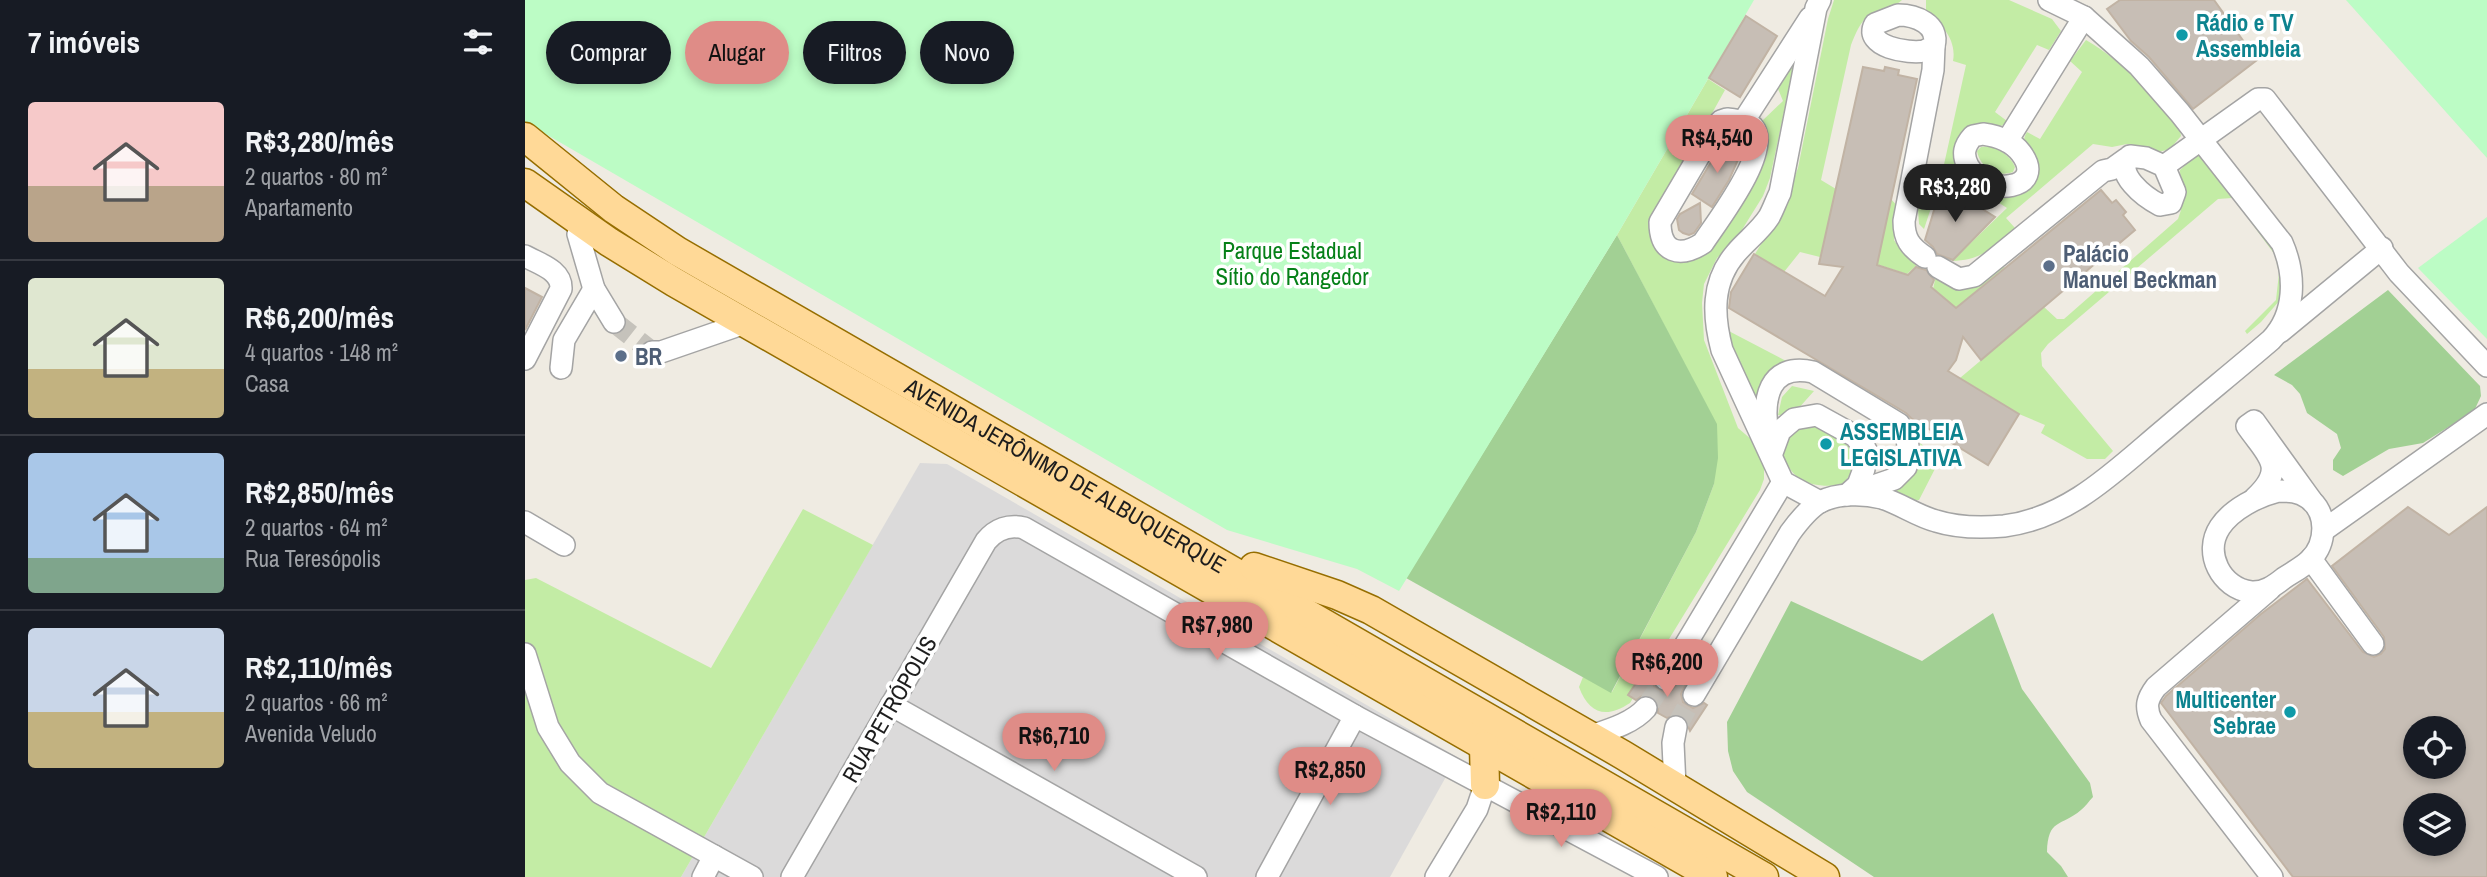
<!DOCTYPE html>
<html lang="pt">
<head>
<meta charset="utf-8">
<style>
	:root { --surface:#171b24; --page:#20242c; --text:#f1f3f6; --muted:#9ea1a6; --line:#363941; --accent:#df8c87 }
	body { margin:0; font-family:"Archivo Narrow",sans-serif; background:var(--page); color:var(--text); height:100vh; display:flex; flex-direction:column; font-size:26px; white-space:nowrap }
	* { box-sizing:border-box; margin:0 }
	p { font-size:23px; color:var(--muted) }
	.icon { flex:none; width:38px; height:38px; fill:none; stroke:currentColor; stroke-width:2; stroke-linecap:round; stroke-linejoin:round }
	.map { position:relative; flex:1; overflow:hidden }
	.drawer { display:flex; flex-direction:column; background:var(--surface); width:525px }
	.drawer>* { flex:none }
	.banner { position:absolute; left:21px; top:21px; width:665px; height:63px; display:flex; gap:14px }
	.buttons { position:absolute; left:1878px; top:716px; display:grid; gap:14px }
	.buttons a { display:grid; place-items:center; width:63px; height:63px; border-radius:50%; background:var(--surface); box-shadow:0 4px 10px #0003; font-size:35px }
	.price { position:absolute; translate:-50% -60px; padding:0 16px; border-radius:24px; background:var(--accent); color:#111; font-size:23px; line-height:46px; filter:drop-shadow(0 2px 4px #0008) }
	.price::after { content:''; position:absolute; left:50%; top:42px; width:21px; height:16px; margin-left:-10px; background:inherit; clip-path:polygon(0 0,100% 0,50% 100%) }
	.price.active { background:#222; color:#fff }
	ul { padding:0; list-style:none }
	li { display:flex; align-items:center; gap:21px; height:175px; padding:0 28px }
	li+li { border-top:2px solid var(--line) }
	li span { display:grid; place-items:center; flex:none; width:196px; height:140px; border-radius:7px; color:#555 }
	li>.icon { margin-inline-start:auto }
	span .icon { width:84px; height:84px; fill:#fffc; stroke-width:1 }
	li b { font-size:30px }
	h2 { display:flex; justify-content:space-between; align-items:center; height:84px; padding:0 28px; font-size:30px }
	.pill { padding:0 24px; border-radius:32px; background:var(--surface); box-shadow:0 4px 10px #0003; font-size:24px; line-height:63px }
	.pill.active { background:var(--accent); color:#111 }
	main { display:flex; flex:1; min-height:0 }
	.map>svg:first-child { display:block }
</style>
</head>
<body>
<main>
<section class="drawer">
<h2>7 imóveis<svg class="icon" aria-label="filters" viewBox="0 0 24 24"><path d="M4 7h16M4 17h16"/><circle cx="9" cy="7" r="2"/><circle cx="15" cy="17" r="2"/></svg></h2>
<ul>
<li><span style="background:linear-gradient(#f6c9c9 60%,#b9a48a 0)"><svg class="icon" aria-label="home" viewBox="0 0 24 24"><path d="M3 11l9-7 9 7M6 9v11h12V9"/></svg></span><div><b>R$3,280/mês</b><p>2 quartos · 80 m²</p><p>Apartamento</p></div></li>
<li><span style="background:linear-gradient(#dfe7d0 65%,#c2b280 0)"><svg class="icon" aria-label="home" viewBox="0 0 24 24"><path d="M3 11l9-7 9 7M6 9v11h12V9"/></svg></span><div><b>R$6,200/mês</b><p>4 quartos · 148 m²</p><p>Casa</p></div></li>
<li><span style="background:linear-gradient(#a9c7e8 75%,#7fa58c 0)"><svg class="icon" aria-label="home" viewBox="0 0 24 24"><path d="M3 11l9-7 9 7M6 9v11h12V9"/></svg></span><div><b>R$2,850/mês</b><p>2 quartos · 64 m²</p><p>Rua Teresópolis</p></div></li>
<li><span style="background:linear-gradient(#c9d6e8 60%,#c2b280 0)"><svg class="icon" aria-label="home" viewBox="0 0 24 24"><path d="M3 11l9-7 9 7M6 9v11h12V9"/></svg></span><div><b>R$2,110/mês</b><p>2 quartos · 66 m²</p><p>Avenida Veludo</p></div></li>
</ul>
</section>
<div class="map">
<svg width="1962" height="877" viewBox="0 0 1962 877">
	<rect width="100%" height="100%" fill="#efebe2"/>
	<!-- residential -->
	<polygon fill="#dbdada" points="395,463 422,464 932,757 865,877 156,877"/>
	<!-- grass -->
	<g fill="#c3eca5">
		<path d="M1309,0H1377C1364,11 1357,8 1345,15C1335,21 1330,35 1326,45L1296,180L1311,189L1295,257L1275,252L1259,272L1230,254L1257,210L1273,168L1303,19Z"/>
		<path d="M1401,0H1484L1527,19L1536,31L1524,50L1512,45L1470,112L1482,121L1481,123L1476,126H1458L1442,180L1425,173L1414,184L1399,229L1394,224L1393,209L1403,175L1416,178L1441,65L1428,61C1432,39 1416,24 1401,10Z"/>
		<path d="M1279,36L1262,98L1245,178L1238,196L1210,241L1192,258L1179,284L1177,303L1179,340L1213,428L1227,440L1239,466V479L1235,490L1105,703C1081,719 1064,714 1054,687L1058,677L1087,692L1171,532L1189,484L1191,424L1092,235L1183,79L1200,90L1132,212L1126,236L1184,247C1198,226 1243,170 1243,148C1242,139 1238,130 1237,121L1258,101L1251,84Z"/>
		<path d="M1561,40C1599,62 1628,96 1655,130L1656,136L1645,149L1634,152L1602,144L1587,147L1568,144L1481,218L1490,228C1468,247 1458,260 1427,261L1482,208L1468,199C1485,198 1496,194 1510,184C1510,180 1512,176 1511,171C1511,157 1492,147 1502,132L1515,139L1557,72L1545,61Z"/>
		<path d="M1464,146C1475,150 1485,155 1490,167L1488,172C1471,178 1455,167 1452,151L1456,147Z"/>
		<polygon points="1671,155 1676,155 1747,241 1757,273 1755,300 1736,322 1722,334 1720,331 1751,300 1754,273 1750,255 1711,202 1707,198 1693,199 1523,344 1516,353 1517,366 1588,451 1580,459 1562,459 1516,433 1520,425 1494,414 1435,378 1519,307 1532,319 1539,319 1653,219 1656,210 1655,170"/>
		<polygon points="1366,199 1373,207 1369,240 1374,248 1397,260 1382,274 1351,264"/>
		<polygon points="1470,266 1480,267 1431,308 1408,289 1412,271"/>
		<polygon points="1198,328 1263,362 1254,365 1231,408"/>
		<polygon points="1267,386 1289,391 1272,410 1272,415 1253,415 1257,397"/>
		<path d="M1276,426C1281,426 1289,425 1293,426C1298,427 1304,432 1308,435C1332,450 1338,462 1317,485C1287,488 1265,483 1257,450L1264,437Z"/>
		<path d="M1395,443L1415,459L1394,500L1387,501L1366,489C1377,477 1400,461 1395,443Z"/>
		<polygon points="278,509 348,545 156,877 0,877 0,580 11,578 186,668"/>
	</g>
	<!-- forest -->
	<g fill="#a2d094">
		<polygon points="1092,235 1192,424 1193,458 1189,484 1171,532 1086,693 881,578"/>
		<polygon points="1863,290 1955,386 1956,396 1949,411 1898,443 1864,449 1818,476 1808,470 1808,460 1816,448 1812,434 1782,413 1775,394 1767,385 1749,375"/>
		<path d="M1266,601L1397,661L1468,613L1497,689L1565,783L1568,797C1564,801 1560,807 1556,810C1536,827 1523,818 1522,852L1536,866L1543,877H1349L1222,792L1208,771L1203,751L1202,722Z"/>
	</g>
	<!-- park -->
	<g fill="#bcfcc5">
		<polygon points="0,0 1229,0 1092,235 874,591 832,569 702,530 0,122"/>
		<polygon points="1821,0 1962,0 1962,158"/>
		<polygon points="1962,217 1962,339 1893,268"/>
	</g>
	<!-- building -->
	<g fill="#c7beb5" stroke="#c1b3a4" stroke-width="2" fill-rule="evenodd">
		<polygon points="1595,0 1689,0 1732,60 1668,109 1624,57 1606,41 1582,9"/>
		<polygon points="1221,16 1252,36 1215,97 1184,78"/>
		<polygon points="1338,67 1359,71 1360,67 1374,70 1373,75 1392,79 1352,265 1383,275 1391,267 1401,270 1409,280 1406,287 1431,308 1576,190 1587,203 1591,200 1601,212 1598,215 1610,230 1456,360 1438,337 1431,360 1423,371 1494,414 1463,465 1386,418 1381,413 1204,308 1206,292 1229,254 1300,296 1318,267 1294,264"/>
		<polygon points="1198,142 1216,153 1204,180 1187,207 1167,194"/>
		<polygon points="1417,184 1470,217 1428,260 1412,254 1408,247 1400,240"/>
		<polygon points="1175,203 1176,223 1169,233 1164,235 1158,233 1154,230 1152,219 1155,214"/>
		<polygon points="0,288 17,297 0,330"/>
		<path d="M1883,507L1924,535L1962,507V877H1768L1636,703L1641,696L1736,614L1782,579L1838,652L1849,657L1856,654L1860,649L1859,637L1807,566ZM1890,728H1928V766H1890ZM1890,805H1928V844H1890Z"/>
		<polygon points="1120,670 1128,674 1129,686 1139,692 1147,690 1157,677 1163,680 1156,694 1158,702 1168,708 1179,703 1182,705 1165,731 1159,717 1153,714 1142,718 1133,713 1133,704 1125,696 1117,696 1111,700 1103,695"/>
	</g>
	<g fill="none" stroke-linecap="round" stroke-linejoin="round">
		<!-- minor-tunnel -->
		<g stroke="#c5c2bb" stroke-width="21" stroke-dasharray="21 10" stroke-linecap="butt">
			<polyline points="89,322 127,352"/>
			<polyline points="1121,708 1140,679"/>
			<polyline points="1151,727 1169,695"/>
		</g>
		<defs>
			<g id="minor">
				<path d="M1373,15C1390,15 1415,24 1409,46C1407,47 1402,50 1399,51C1384,54 1338,47 1350,24Z"/>
				<path d="M1202,119C1210,120 1222,121 1228,127C1248,150 1191,223 1178,243C1155,258 1135,253 1135,222L1191,127L1196,121Z"/>
				<polyline points="1218,122 1285,18"/>
				<path d="M1458,134C1473,136 1487,141 1496,153C1523,189 1462,199 1443,166C1437,154 1439,146 1448,136Z"/>
				<polyline points="1482,141 1559,17"/>
				<path d="M1605,156L1621,158L1639,166L1650,192L1646,203L1635,205C1621,198 1587,173 1605,156Z"/>
				<polyline points="1639,166 1733,99 1740,99 1874,273 1962,366"/>
				<polyline points="53,234 69,289 89,322"/>
				<path d="M0,256C14,264 37,270 36,289L0,359"/>
				<path d="M1400,257C1385,247 1379,239 1379,221L1408,70L1409,46"/>
				<polyline points="1413,267 1434,279 1449,276 1578,171 1587,169 1601,159"/>
				<polyline points="1755,332 1857,248"/>
				<polyline points="127,352 136,352 220,323"/>
				<polyline points="36,368 39,340 69,289"/>
				<path d="M1243,435C1237,400 1243,362 1288,372L1374,424L1382,439L1384,454L1381,467L1369,479L1331,492"/>
				<polyline points="1247,453 1255,431 1269,419 1292,415 1330,436 1341,450 1339,469 1333,485 1322,495"/>
				<path d="M1753,491C1764,491 1774,491 1783,498C1803,512 1802,543 1785,560C1778,567 1768,572 1759,578C1749,586 1739,593 1726,592C1696,588 1678,553 1695,527C1707,509 1733,496 1753,491Z"/>
				<path d="M1730,498C1763,467 1742,455 1722,426L1729,421L1786,500"/>
				<path d="M1295,502L1258,482L1197,350C1188,316 1186,282 1211,253C1221,241 1235,231 1244,217C1248,210 1251,201 1255,193L1291,8L1295,0"/>
				<polyline points="0,522 39,545"/>
				<polyline points="1799,530 1962,414"/>
				<polyline points="1786,559 1848,644"/>
				<path d="M1745,589L1631,687C1622,699 1620,706 1626,720L1747,877"/>
				<polyline points="0,654 23,727 45,763 75,793 227,877"/>
				<polyline points="1140,679 1258,482"/>
				<path d="M1169,695L1265,533C1273,522 1283,509 1295,502C1312,493 1338,493 1357,498C1376,504 1392,516 1411,521C1433,528 1456,528 1479,526C1545,518 1592,469 1640,429C1675,399 1711,370 1746,340C1771,314 1771,275 1757,243L1655,113L1614,66L1559,17L1524,0"/>
				<polyline points="366,705 671,877"/>
				<path d="M1066,736C1084,730 1108,723 1121,708"/>
				<polyline points="1150,786 1148,743 1151,727"/>
				<polyline points="178,877 189,856"/>
				<path d="M267,877L461,541C471,529 484,524 499,528L830,716L1132,877"/>
				<polyline points="742,877 830,716"/>
				<polyline points="911,877 952,809 960,785"/>
			</g>
			<g id="major">
				<path id="s1" d="M0,137L89,209L152,251L1239,877"/>
				<polyline points="0,183 84,242 149,282 1188,877"/>
				<polyline points="729,567 812,595 846,610 1098,755 1300,877"/>
				<polyline points="959,746 960,785"/>
			</g>
		</defs>
		<!-- minor casing -->
		<use href="#minor" stroke="#a4a4a4" stroke-width="24"/>
		<!-- major casing -->
		<use href="#major" stroke="#966e00" stroke-width="31"/>
		<!-- minor -->
		<use href="#minor" stroke="#fff" stroke-width="21"/>
		<!-- major -->
		<use href="#major" stroke="#ffd997" stroke-width="28"/>
	</g>
	<!-- markers -->
	<g fill="#0f9aa8" stroke="#fff" stroke-width="2.5">
		<circle cx="1657" cy="35" r="7"/>
		<circle cx="1301" cy="444" r="7"/>
		<circle cx="1765" cy="712" r="7"/>
	</g>
	<g fill="#5c6f8a" stroke="#fff" stroke-width="2.5">
		<circle cx="1524" cy="266" r="7"/>
		<circle cx="96" cy="356" r="7"/>
	</g>
	<g text-anchor="middle" dominant-baseline="central" stroke-width="7" stroke-linejoin="round" paint-order="stroke">
		<!-- culture labels -->
		<g font-size="23" font-weight="bold" fill="#0d838f" stroke="#fff" text-anchor="start">
			<text x="1671" y="22">Rádio e TV<tspan x="1671" dy="26">Assembleia</tspan></text>
			<text x="1315" y="431">ASSEMBLEIA<tspan x="1315" dy="26">LEGISLATIVA</tspan></text>
			<text x="1751" y="699" text-anchor="end">Multicenter<tspan x="1751" dy="26">Sebrae</tspan></text>
		</g>
		<!-- park labels -->
		<g font-size="23" fill="#068018" stroke="#fff">
			<text x="767" y="250">Parque Estadual<tspan x="767" dy="26">Sítio do Rangedor</tspan></text>
		</g>
		<!-- service labels -->
		<g font-size="23" font-weight="bold" fill="#4e5e75" stroke="#fff" text-anchor="start">
			<text x="1538" y="253">Palácio<tspan x="1538" dy="26">Manuel Beckman</tspan></text>
			<text x="110" y="356">BR</text>
		</g>
		<!-- street labels -->
		<g font-size="23" fill="#1d1d1d" stroke="#fff">
			<text stroke="none"><textPath href="#s1" startOffset="639">AVENIDA JERÔNIMO DE ALBUQUERQUE</textPath></text>
			<text transform="translate(364 709) rotate(-60)">RUA PETRÓPOLIS</text>
		</g>
	</g>
</svg>
<div class="buttons">
<a><svg class="icon" aria-label="locate" viewBox="0 0 24 24"><circle cx="12" cy="12" r="6"/><path d="M12 2v4M12 18v4M2 12h4M18 12h4"/></svg></a>
<a><svg class="icon" aria-label="layers" viewBox="0 0 24 24"><path d="M12 4l9 5-9 5-9-5zM3 14l9 5 9-5"/></svg></a>
</div>
<b class="price" style="left:1192px;top:175px">R$4,540</b>
<b class="price active" style="left:1430px;top:224px">R$3,280</b>
<b class="price" style="left:692px;top:662px">R$7,980</b>
<b class="price" style="left:1142px;top:699px">R$6,200</b>
<b class="price" style="left:529px;top:773px">R$6,710</b>
<b class="price" style="left:805px;top:807px">R$2,850</b>
<b class="price" style="left:1036px;top:849px">R$2,110</b>
<div class="banner">
<a class="pill">Comprar</a>
<a class="pill active">Alugar</a>
<a class="pill">Filtros</a>
<a class="pill">Novo</a>
</div>
</div>
</main>
</body>
</html>
